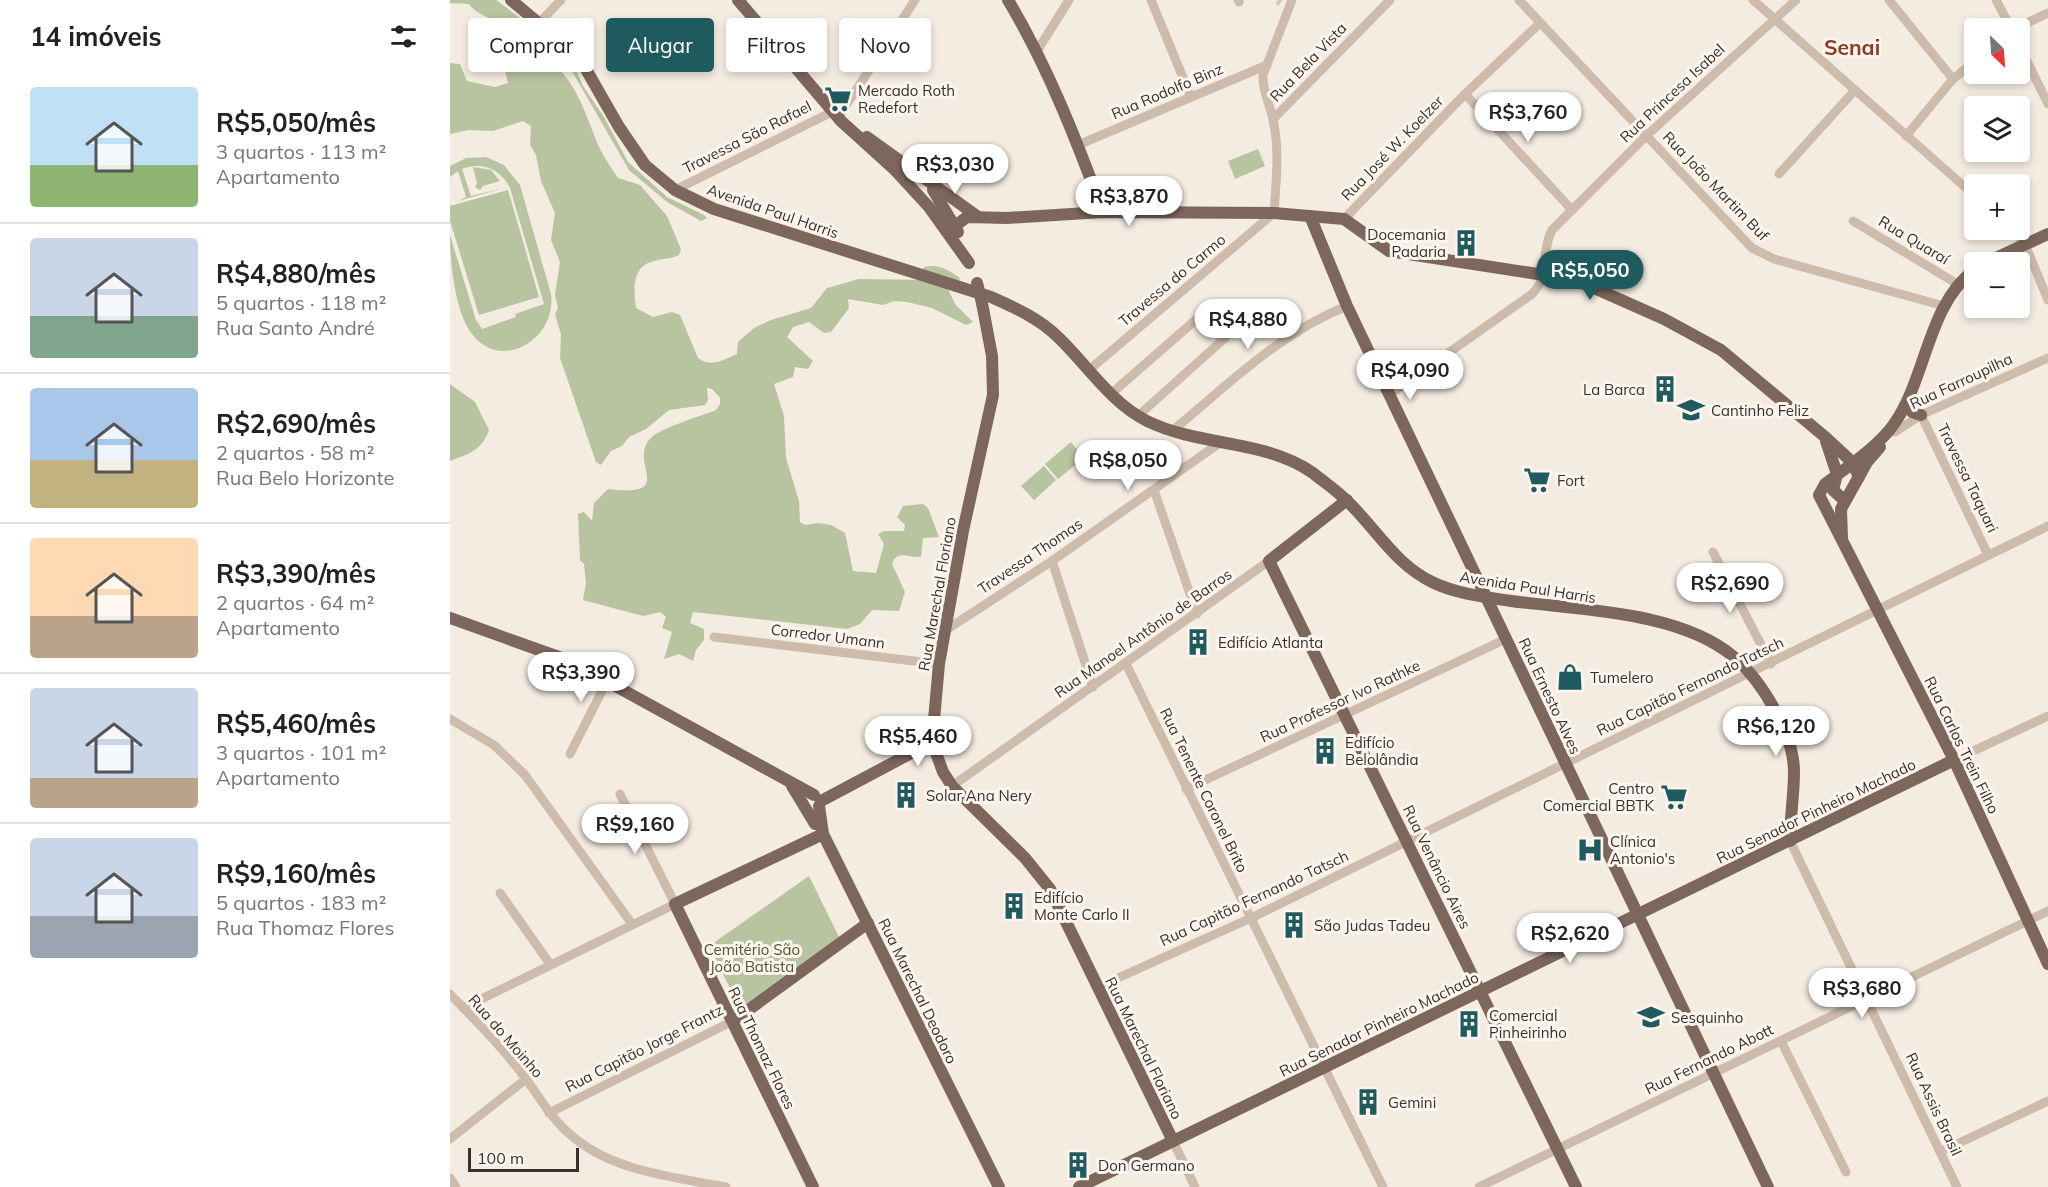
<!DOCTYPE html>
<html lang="pt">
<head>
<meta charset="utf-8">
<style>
	:root { --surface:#fff; --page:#f6f6f6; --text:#222; --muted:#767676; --line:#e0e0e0; --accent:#1f5a5e }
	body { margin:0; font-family:Mulish,sans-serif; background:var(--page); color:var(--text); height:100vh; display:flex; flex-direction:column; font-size:22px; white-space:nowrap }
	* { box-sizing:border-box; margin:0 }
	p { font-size:20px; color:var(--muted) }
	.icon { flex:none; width:33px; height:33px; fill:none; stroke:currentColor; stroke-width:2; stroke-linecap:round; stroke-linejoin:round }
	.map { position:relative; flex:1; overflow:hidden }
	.details { display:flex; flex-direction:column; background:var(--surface); width:450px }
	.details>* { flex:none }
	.top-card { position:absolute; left:18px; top:18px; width:570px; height:54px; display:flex; gap:12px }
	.needle { width:39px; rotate:155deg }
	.fabs { position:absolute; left:1514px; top:18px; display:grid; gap:12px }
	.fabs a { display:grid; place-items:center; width:66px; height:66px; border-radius:6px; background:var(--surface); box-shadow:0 3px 9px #0003; font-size:30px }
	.scale { position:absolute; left:18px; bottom:15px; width:111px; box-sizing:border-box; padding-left:6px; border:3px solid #3b302b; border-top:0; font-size:16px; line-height:21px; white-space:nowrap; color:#3b302b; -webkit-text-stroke:4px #fbf5ee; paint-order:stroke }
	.price { position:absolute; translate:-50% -51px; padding:0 14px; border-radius:21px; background:#fff; color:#222; font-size:20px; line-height:39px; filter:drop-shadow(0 2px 3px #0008) }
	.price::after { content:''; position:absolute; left:50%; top:36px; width:18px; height:14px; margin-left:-9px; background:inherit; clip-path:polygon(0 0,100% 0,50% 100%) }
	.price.on { background:var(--accent); color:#fff }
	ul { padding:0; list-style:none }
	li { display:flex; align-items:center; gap:18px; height:150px; padding:0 30px }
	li+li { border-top:2px solid var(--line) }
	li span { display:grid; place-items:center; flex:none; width:168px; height:120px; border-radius:6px; color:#555 }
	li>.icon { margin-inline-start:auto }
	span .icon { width:72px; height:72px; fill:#fffc; stroke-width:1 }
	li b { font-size:26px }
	h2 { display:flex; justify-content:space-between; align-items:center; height:72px; padding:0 30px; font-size:26px }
	.chip { padding:0 21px; border-radius:6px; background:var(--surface); box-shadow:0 3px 9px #0003; font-size:21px; line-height:54px }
	.chip.on { background:var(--accent); color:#fff }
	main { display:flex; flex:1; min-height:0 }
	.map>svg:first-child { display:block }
</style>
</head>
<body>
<main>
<section class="details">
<h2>14 imóveis<svg class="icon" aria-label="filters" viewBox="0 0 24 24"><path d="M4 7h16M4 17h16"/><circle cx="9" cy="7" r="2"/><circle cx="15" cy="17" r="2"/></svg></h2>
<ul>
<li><span style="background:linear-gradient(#bfe0f5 65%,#8fb573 0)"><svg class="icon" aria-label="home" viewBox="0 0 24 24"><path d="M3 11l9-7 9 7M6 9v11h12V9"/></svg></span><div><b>R$5,050/mês</b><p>3 quartos · 113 m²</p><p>Apartamento</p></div></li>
<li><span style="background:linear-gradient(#c9d6e8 65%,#7fa58c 0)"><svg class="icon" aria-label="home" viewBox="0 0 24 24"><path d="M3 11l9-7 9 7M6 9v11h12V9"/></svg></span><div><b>R$4,880/mês</b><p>5 quartos · 118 m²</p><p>Rua Santo André</p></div></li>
<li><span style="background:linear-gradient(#a9c7e8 60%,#c2b280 0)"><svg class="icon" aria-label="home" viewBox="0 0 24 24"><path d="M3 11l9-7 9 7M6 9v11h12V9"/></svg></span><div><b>R$2,690/mês</b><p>2 quartos · 58 m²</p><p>Rua Belo Horizonte</p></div></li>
<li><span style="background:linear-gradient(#ffd9b3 65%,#b9a48a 0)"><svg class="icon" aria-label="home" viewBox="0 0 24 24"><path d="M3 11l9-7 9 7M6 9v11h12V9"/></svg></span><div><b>R$3,390/mês</b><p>2 quartos · 64 m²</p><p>Apartamento</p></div></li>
<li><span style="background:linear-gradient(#c9d6e8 75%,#b9a48a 0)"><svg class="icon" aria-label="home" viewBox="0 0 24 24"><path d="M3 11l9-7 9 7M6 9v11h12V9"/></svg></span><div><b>R$5,460/mês</b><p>3 quartos · 101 m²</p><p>Apartamento</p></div></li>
<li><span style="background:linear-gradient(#c9d6e8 65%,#9aa5b1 0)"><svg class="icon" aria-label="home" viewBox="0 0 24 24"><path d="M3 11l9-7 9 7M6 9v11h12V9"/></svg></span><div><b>R$9,160/mês</b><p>5 quartos · 183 m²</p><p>Rua Thomaz Flores</p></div></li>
</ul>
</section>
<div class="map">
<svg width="1598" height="1187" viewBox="0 0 1598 1187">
	<rect width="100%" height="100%" fill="#f4ebe1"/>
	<!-- green -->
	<g fill="#b8c4a0">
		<path d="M0,0H46L119,54L133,86L154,117L178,162L217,197L254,215L257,218L251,221L217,202L179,170L119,66L70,36L52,32C43,14 29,18 19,4L0,3Z"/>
		<path d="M0,63L10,64L17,81L45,87L58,83L54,66L60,63L108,68C130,90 138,122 150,149C155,159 162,169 168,178L190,185L217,216L231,249L229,255C219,260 211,258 201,262C181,268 184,292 186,308L203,317L222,312L230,315L248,358C261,368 273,360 287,354L288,342L304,328L321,320L361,308L377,288L409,279L475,280L473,268C486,262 500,271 510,278L508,284L497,287L505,304L523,322L516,325L482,308L457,302L444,301L433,305L398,299L399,308L381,332L374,333L359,322L343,327L337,337L363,361L358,369L345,367L343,377L324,384L334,416L336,458L349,501L350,522L355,525L368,523L381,525L395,533L403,571L426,573L434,544L428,534L434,531H454L455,525L447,517L453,506L473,504L478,508L489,537L473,538L471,557C459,558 447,549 442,564L455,592L449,611L422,610L410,624L397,629L243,612L240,623L254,629V640L246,650L243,661L229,654L214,659L222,632L212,628L216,617L210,612L193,616L133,600L136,583L134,564L130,560L128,514L134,512L142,521L144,503L158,489C230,498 175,461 202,437C211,428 251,416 266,410L270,404V398L262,389L257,388L258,400L255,405L219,410L196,429L179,437L172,446L161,451L151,465L146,462L110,358L111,335L105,314L108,308L105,295L110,262L101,240L105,213L91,181L86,155L80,145L81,126L73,121L43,131L18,130L0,134Z"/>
		<polygon points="808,149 815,166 785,179 778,161"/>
		<path d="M36,157L54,165L70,185L101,294C107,338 52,373 22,334C5,312 0,262 0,235L26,320L32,329L66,317L65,314L94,304L60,188C51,169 31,161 12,169L21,196L54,188L8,201L16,197L8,171L0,177V166L16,158Z"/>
		<polygon points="23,167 41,170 50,181 33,186 30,190 25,187 27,183"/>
		<polygon points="58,190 89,297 29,315 0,221 0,206"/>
		<path d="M0,384L25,402L39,430C32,450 19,454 0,461Z"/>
		<polygon points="621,442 634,458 608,479 595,464"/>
		<polygon points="594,466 606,480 584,500 571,486"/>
		<polygon points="359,876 389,937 290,1008 259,946"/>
	</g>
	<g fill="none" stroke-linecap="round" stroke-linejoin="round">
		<!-- minor-tunnel -->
		<polyline stroke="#cfc6bd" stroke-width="9" stroke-dasharray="9 4.5" stroke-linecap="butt" points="828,0 831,2"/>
		<!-- minor -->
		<g stroke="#cdbbac" stroke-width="9">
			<polyline points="701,0 741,97"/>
			<polyline points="788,0 789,2"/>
			<polyline points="1069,0 1302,248 1324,259 1494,306"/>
			<polyline points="1303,0 1524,195"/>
			<polyline points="1439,0 1503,79"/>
			<polyline points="1546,0 1561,28"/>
			<polyline points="90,22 111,0"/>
			<polyline points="1566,28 1598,13"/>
			<polyline points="1569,45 1598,104"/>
			<polyline points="587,51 619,0"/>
			<polyline points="1015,94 1122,210"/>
			<polyline points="389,116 465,0"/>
			<polyline points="823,119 940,0"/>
			<polyline points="1456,136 1503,79 1524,62"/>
			<polyline points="628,145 817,65"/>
			<polyline points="1329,174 1405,90"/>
			<polyline points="225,190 384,111"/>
			<polyline points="894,219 1015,94 1090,23"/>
			<polyline points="1403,221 1509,285"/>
			<polyline points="1563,230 1575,244 1598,300"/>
			<path d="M639,370L824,213C826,182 830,150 823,120C820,104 812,91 813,75L842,0"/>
			<polyline points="662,393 757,310"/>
			<path d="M940,394L1082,294C1101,275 1090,252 1102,230L1196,136L1346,0"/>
			<polyline points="689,415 775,338"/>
			<polyline points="1471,415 1538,555"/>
			<path d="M722,431C778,385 829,333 897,306"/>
			<polyline points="1438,432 1445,432 1471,415 1598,358"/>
			<polyline points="704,490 747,614"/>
			<polyline points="1263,552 1321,664"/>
			<polyline points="602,561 643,687"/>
			<polyline points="493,632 602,561 771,442"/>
			<polyline points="264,637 489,664"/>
			<polyline points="676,664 933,1187"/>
			<polyline points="0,719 44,745 75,775 182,924"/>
			<polyline points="120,754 157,681"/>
			<polyline points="1504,760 1598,716"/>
			<polyline points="502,786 819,561"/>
			<polyline points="736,789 1056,639"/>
			<polyline points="1340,841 1507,1187"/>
			<polyline points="50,893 100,964"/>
			<path d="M0,994C26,1021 54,1049 76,1079C91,1099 102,1120 122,1136C164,1172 225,1177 276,1187"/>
			<polyline points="651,996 656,986 668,978 801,918 1598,526"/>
			<polyline points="13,1008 225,904 170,794"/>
			<polyline points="1331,1041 1396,1172"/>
			<polyline points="99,1113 283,1021"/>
			<polyline points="0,1139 76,1079"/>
			<polyline points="723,1141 745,1187"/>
			<polyline points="1490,1152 1598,1101"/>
			<polyline points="0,1178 6,1187"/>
			<polyline points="1029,1187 1598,911"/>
		</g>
		<!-- major -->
		<g stroke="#7d675c" stroke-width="12">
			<path d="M61,0L129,57L169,127L195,165L225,190L264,209L541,297C566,308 590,319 609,338C637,365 661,403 697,421C750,447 814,439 863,473C874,482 886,490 896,500C926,528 945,565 984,583C1008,594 1035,597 1061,601C1129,610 1230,611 1284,657C1312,681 1344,734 1344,772C1344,795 1340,818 1340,841"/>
			<polyline points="288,0 391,121 444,169 479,207 519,263"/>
			<path d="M558,0C598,67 626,139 653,212"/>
			<polyline points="417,137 527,216"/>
			<polyline points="483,190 508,232"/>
			<polyline points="860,216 897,306 1318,1187"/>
			<polyline points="505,226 517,217 557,218 653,212 824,213 894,219 939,251 1126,280 1214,319 1271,350 1374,436 1402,462 1409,477"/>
			<polyline points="1537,262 1598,234"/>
			<path d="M1524,270C1477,306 1477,377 1444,424C1430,445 1396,468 1375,484L1369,495L1504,760L1598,964"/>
			<polyline points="532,303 542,356 543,395 513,531 489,664 482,742 493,772 502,786 575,858 600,889 723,1141"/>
			<polyline points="1460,407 1462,412 1471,415"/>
			<polyline points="1376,441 1387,474 1383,490 1395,501"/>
			<polyline points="897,500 819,561 1126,1187"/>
			<polyline points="1392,538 1391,509 1417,462 1430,447"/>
			<polyline points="0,618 120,661 364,795"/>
			<polyline points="342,786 365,824"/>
			<polyline points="371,801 482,742"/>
			<polyline points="369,806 373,834 549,1187"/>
			<polyline points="283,1021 418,923"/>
			<polyline points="363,1187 225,904 373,834"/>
			<polyline points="629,1187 1504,760"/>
		</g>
		<!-- major-bridge -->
		<polyline stroke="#7d675c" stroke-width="12" points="527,283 532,303"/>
	</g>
	<!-- icons -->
	<defs>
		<symbol id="supermarket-bare" viewBox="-9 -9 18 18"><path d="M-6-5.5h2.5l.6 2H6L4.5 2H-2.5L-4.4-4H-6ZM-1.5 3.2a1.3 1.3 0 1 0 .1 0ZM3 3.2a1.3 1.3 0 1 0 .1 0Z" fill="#1f5a5e" stroke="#fbf5ee" stroke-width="2.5" paint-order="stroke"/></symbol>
		<symbol id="building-bare" viewBox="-9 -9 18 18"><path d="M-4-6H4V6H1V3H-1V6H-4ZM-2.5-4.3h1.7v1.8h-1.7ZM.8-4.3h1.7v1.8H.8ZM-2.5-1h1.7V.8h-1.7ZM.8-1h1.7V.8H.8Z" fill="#1f5a5e" stroke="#fbf5ee" stroke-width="2.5" paint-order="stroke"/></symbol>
		<symbol id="school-bare" viewBox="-9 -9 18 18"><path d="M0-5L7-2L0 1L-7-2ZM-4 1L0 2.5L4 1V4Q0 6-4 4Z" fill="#1f5a5e" stroke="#fbf5ee" stroke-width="2.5" paint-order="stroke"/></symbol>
		<symbol id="shop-bare" viewBox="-9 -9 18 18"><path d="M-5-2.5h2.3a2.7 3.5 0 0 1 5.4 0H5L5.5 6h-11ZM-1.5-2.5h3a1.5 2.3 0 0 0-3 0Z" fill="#1f5a5e" stroke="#fbf5ee" stroke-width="2.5" paint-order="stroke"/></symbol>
		<symbol id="hospital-bare" viewBox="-9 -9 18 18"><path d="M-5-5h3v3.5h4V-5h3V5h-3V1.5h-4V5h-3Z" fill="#1f5a5e" stroke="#fbf5ee" stroke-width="2.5" paint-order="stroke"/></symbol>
	</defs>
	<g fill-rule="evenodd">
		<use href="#supermarket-bare" x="369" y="80" width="38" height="38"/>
		<use href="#building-bare" x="997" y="224" width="38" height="38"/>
		<use href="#building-bare" x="1196" y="370" width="38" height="38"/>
		<use href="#school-bare" x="1222" y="391" width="38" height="38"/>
		<use href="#supermarket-bare" x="1068" y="461" width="38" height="38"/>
		<use href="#building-bare" x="729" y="623" width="38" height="38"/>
		<use href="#shop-bare" x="1101" y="658" width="38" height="38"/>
		<use href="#building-bare" x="856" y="732" width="38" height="38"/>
		<use href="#building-bare" x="437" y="776" width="38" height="38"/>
		<use href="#supermarket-bare" x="1205" y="778" width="38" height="38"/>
		<use href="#hospital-bare" x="1121" y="831" width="38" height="38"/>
		<use href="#building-bare" x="545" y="887" width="38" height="38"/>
		<use href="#building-bare" x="825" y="906" width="38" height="38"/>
		<use href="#school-bare" x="1182" y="998" width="38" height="38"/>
		<use href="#building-bare" x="1000" y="1005" width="38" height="38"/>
		<use href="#building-bare" x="899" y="1083" width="38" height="38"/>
		<use href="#building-bare" x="609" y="1146" width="38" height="38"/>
	</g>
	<g text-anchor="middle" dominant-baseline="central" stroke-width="6" stroke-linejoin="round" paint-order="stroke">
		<!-- street labels -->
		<g font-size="15" fill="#3b302b" stroke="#fbf5ee">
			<text transform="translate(858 62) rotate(-46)">Rua Bela Vista</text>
			<text transform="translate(717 91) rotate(-23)">Rua Rodolfo Binz</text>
			<text transform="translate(1222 93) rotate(-43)">Rua Princesa Isabel</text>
			<text transform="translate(297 137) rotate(-27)">Travessa São Rafael</text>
			<text transform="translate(942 148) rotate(-46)">Rua José W. Koelzer</text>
			<text transform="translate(1266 186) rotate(46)">Rua João Martim Buf</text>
			<text transform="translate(323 211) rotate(19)">Avenida Paul Harris</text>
			<text transform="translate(1464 240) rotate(31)">Rua Quaraí</text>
			<text transform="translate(722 280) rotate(-40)">Travessa do Carmo</text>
			<text transform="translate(1511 381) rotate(-25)">Rua Farroupilha</text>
			<text transform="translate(1518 478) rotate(64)">Travessa Taquari</text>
			<text transform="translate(580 556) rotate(-34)">Travessa Thomas</text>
			<text transform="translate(1078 587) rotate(9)">Avenida Paul Harris</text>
			<text transform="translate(487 594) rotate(-80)">Rua Marechal Floriano</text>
			<text transform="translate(693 633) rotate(-35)">Rua Manoel Antônio de Barros</text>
			<text transform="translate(378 636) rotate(7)">Corredor Umann</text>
			<text transform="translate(1240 686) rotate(-26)">Rua Capitão Fernando Tatsch</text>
			<text transform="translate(1100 696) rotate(65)">Rua Ernesto Alves</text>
			<text transform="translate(890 701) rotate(-25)">Rua Professor Ivo Rathke</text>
			<text transform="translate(1512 745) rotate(64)">Rua Carlos Trein Filho</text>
			<text transform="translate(754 790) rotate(64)">Rua Tenente Coronel Brito</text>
			<text transform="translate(1366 811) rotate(-26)">Rua Senador Pinheiro Machado</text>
			<text transform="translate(987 867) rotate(64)">Rua Venâncio Aires</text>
			<text transform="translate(804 898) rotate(-25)">Rua Capitão Fernando Tatsch</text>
			<text transform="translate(468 991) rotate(64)">Rua Marechal Deodoro</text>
			<text transform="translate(929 1024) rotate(-26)">Rua Senador Pinheiro Machado</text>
			<text transform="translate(56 1036) rotate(49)">Rua do Moinho</text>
			<text transform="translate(194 1048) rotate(-27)">Rua Capitão Jorge Frantz</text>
			<text transform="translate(312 1048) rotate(64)">Rua Thomaz Flores</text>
			<text transform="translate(694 1048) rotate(64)">Rua Marechal Floriano</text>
			<text transform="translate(1259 1059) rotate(-26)">Rua Fernando Abott</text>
			<text transform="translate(1484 1104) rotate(65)">Rua Assis Brasil</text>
		</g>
		<!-- poi labels -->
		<g font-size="15" fill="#3b302b" stroke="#fbf5ee" text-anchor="start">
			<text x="408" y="90">Mercado Roth<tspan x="408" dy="17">Redefort</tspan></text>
			<text x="996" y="234" text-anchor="end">Docemania<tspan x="996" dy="17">Padaria</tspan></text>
			<text x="1195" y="389" text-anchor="end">La Barca</text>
			<text x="1261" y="410">Cantinho Feliz</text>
			<text x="1107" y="480">Fort</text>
			<text x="768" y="642">Edifício Atlanta</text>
			<text x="1140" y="677">Tumelero</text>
			<text x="895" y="742">Edifício<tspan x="895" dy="17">Belolândia</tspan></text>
			<text x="1204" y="788" text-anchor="end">Centro<tspan x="1204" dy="17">Comercial BBTK</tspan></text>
			<text x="476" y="795">Solar Ana Nery</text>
			<text x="1160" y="841">Clínica<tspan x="1160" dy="17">Antonio's</tspan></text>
			<text x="584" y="897">Edifício<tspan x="584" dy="17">Monte Carlo II</tspan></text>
			<text x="864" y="925">São Judas Tadeu</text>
			<text x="1039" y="1015">Comercial<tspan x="1039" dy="17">Pinheirinho</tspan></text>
			<text x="1221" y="1017">Sesquinho</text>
			<text x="938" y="1102">Gemini</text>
			<text x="648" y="1165">Don Germano</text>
		</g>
		<!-- park labels -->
		<g font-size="15" fill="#4a5a2e" stroke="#fbf5ee">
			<text x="302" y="949">Cemitério São<tspan x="302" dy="17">João Batista</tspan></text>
		</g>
		<!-- district labels -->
		<g font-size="21" font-weight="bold" fill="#8c3b22" stroke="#fbf5ee">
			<text x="1402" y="47">Senai</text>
		</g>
	</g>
</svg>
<div class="fabs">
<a><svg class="needle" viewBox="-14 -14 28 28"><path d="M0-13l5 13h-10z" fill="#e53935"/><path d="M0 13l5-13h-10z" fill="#767676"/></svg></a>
<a><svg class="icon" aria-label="layers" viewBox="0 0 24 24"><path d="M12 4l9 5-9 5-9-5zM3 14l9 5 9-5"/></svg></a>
<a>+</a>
<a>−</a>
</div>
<div class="scale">100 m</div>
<b class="price" style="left:1078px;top:143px">R$3,760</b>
<b class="price" style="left:505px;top:195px">R$3,030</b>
<b class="price" style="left:679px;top:227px">R$3,870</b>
<b class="price on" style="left:1140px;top:301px">R$5,050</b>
<b class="price" style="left:798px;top:350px">R$4,880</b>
<b class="price" style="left:960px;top:401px">R$4,090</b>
<b class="price" style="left:678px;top:491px">R$8,050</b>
<b class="price" style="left:1280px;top:614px">R$2,690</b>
<b class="price" style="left:131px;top:703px">R$3,390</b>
<b class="price" style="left:1326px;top:757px">R$6,120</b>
<b class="price" style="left:468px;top:767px">R$5,460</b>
<b class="price" style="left:185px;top:855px">R$9,160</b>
<b class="price" style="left:1120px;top:964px">R$2,620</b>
<b class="price" style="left:1412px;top:1019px">R$3,680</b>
<div class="top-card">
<a class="chip">Comprar</a>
<a class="chip on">Alugar</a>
<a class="chip">Filtros</a>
<a class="chip">Novo</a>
</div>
</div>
</main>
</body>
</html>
